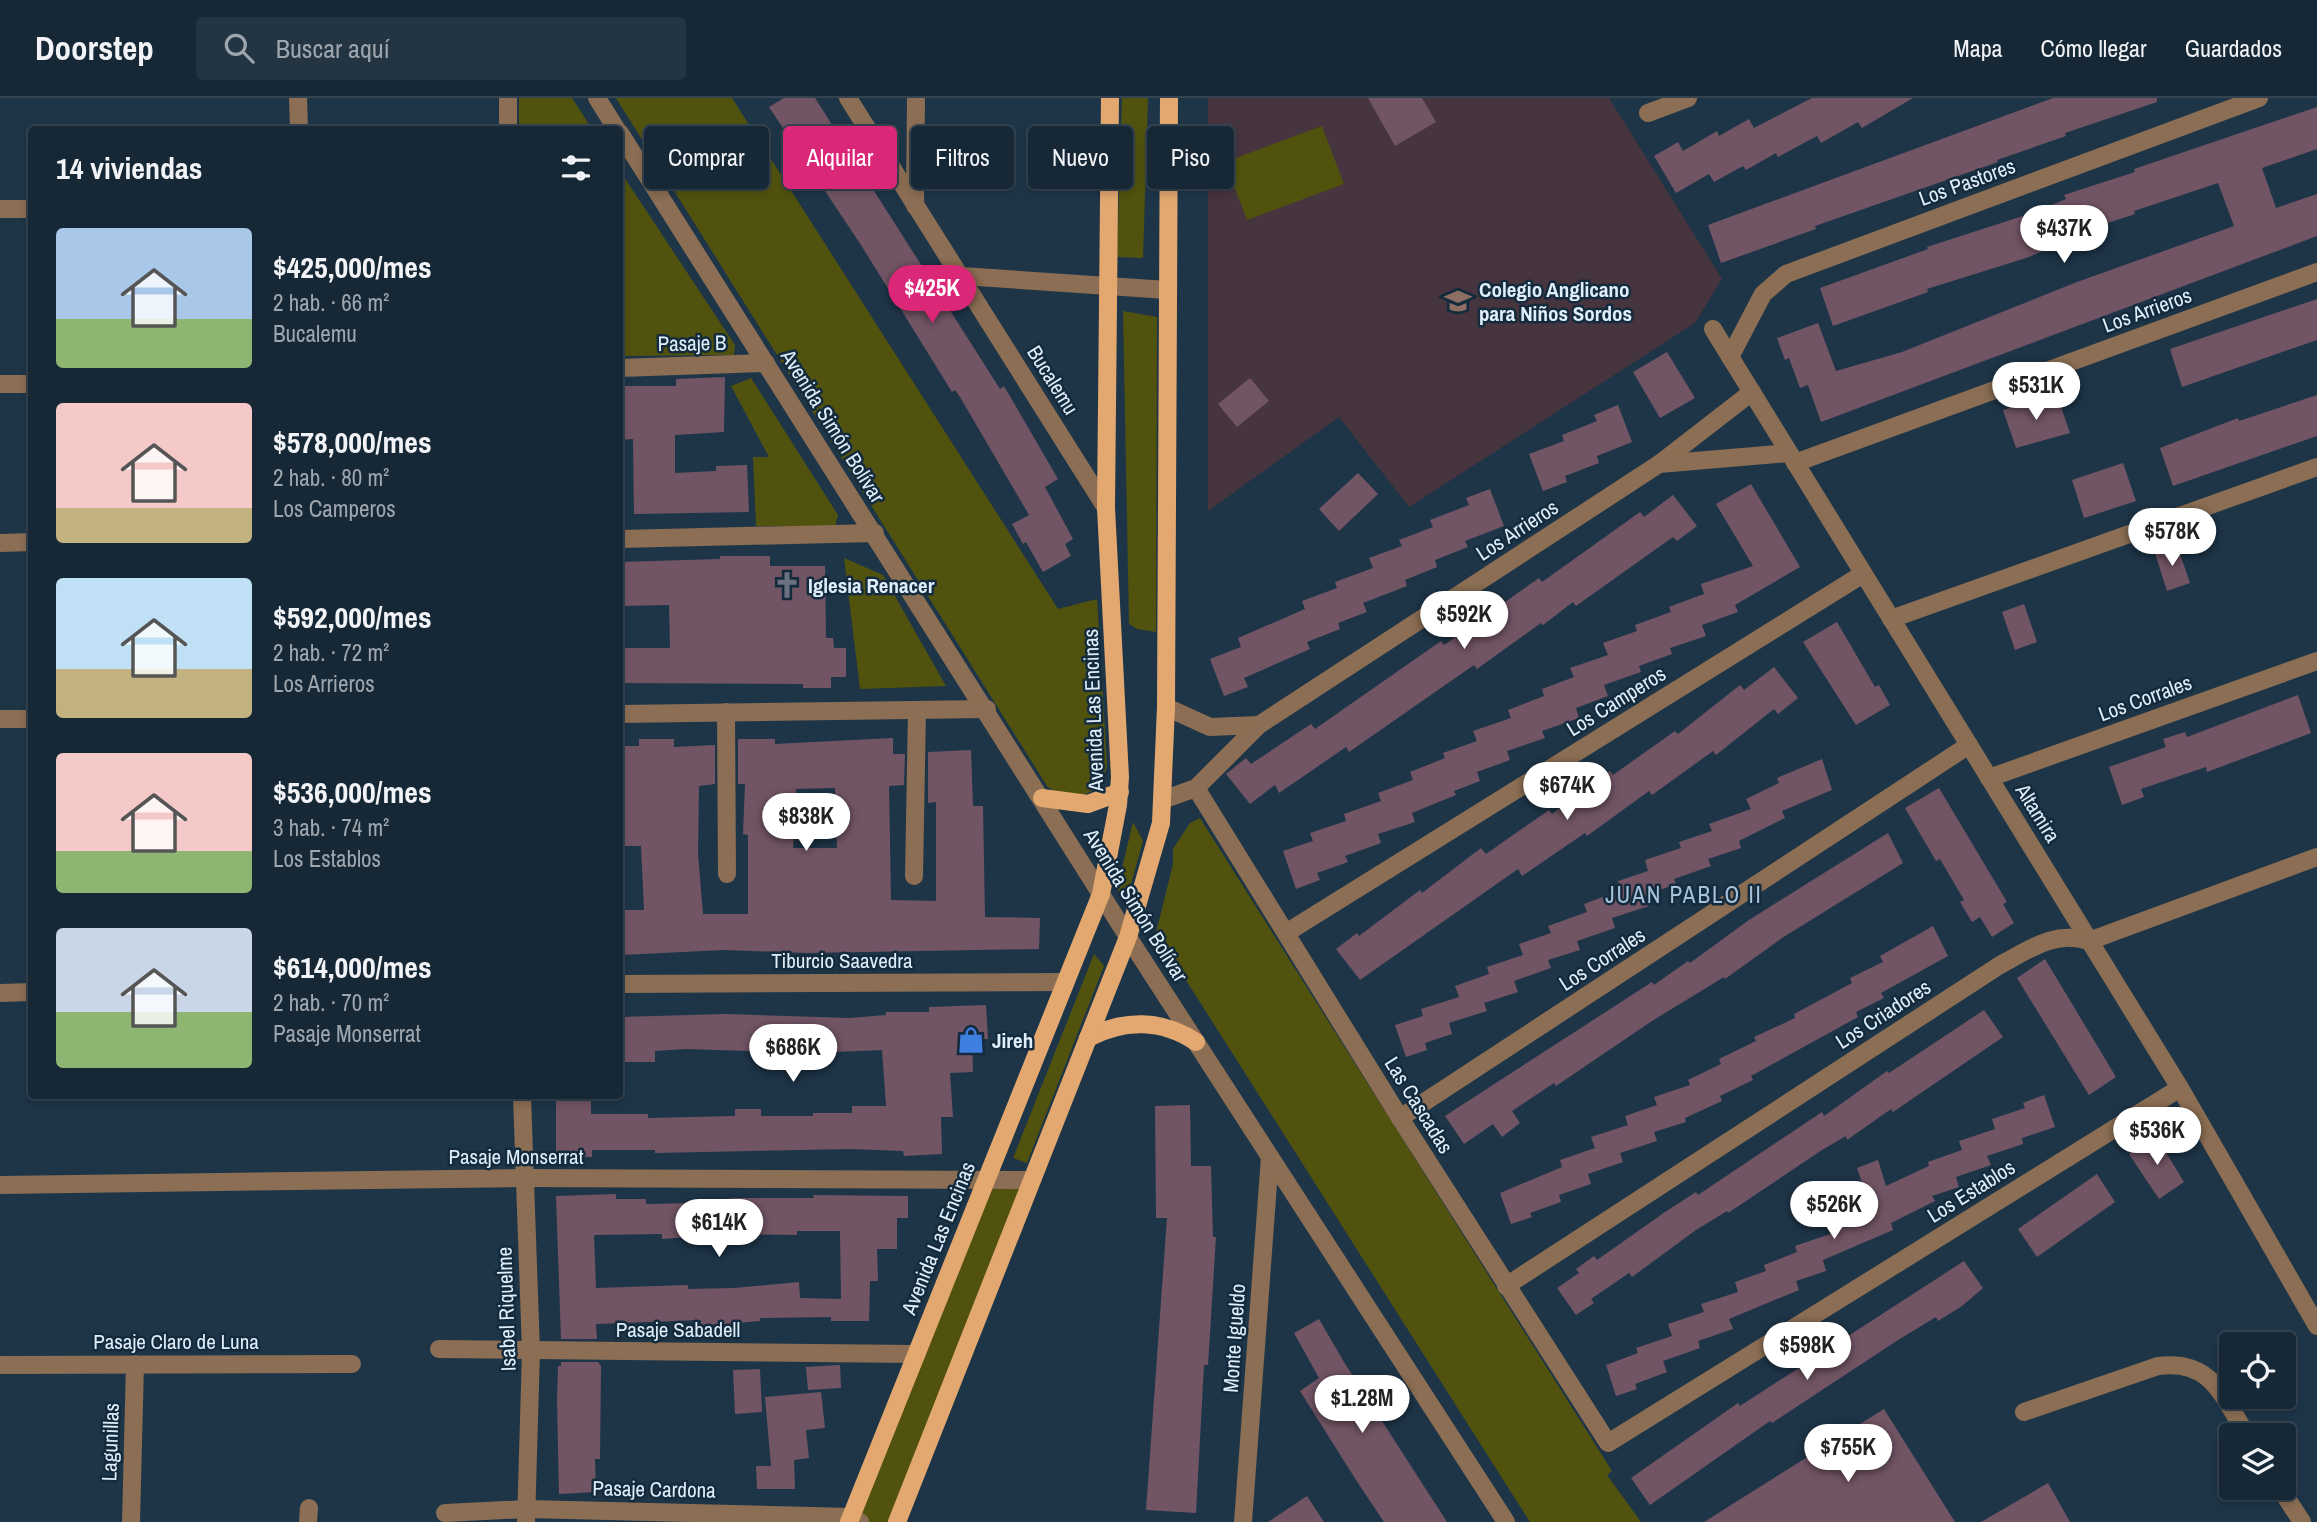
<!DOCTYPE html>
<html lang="es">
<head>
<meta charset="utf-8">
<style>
	:root { --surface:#162836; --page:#233442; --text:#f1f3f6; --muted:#9ea6ad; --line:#354451; --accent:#db2777 }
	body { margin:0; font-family:"Archivo Narrow",sans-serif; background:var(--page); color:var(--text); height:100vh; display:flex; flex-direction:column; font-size:26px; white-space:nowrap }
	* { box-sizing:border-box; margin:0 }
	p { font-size:23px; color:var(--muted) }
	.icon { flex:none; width:38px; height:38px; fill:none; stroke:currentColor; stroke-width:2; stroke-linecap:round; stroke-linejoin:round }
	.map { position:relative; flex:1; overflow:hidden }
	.side { position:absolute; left:28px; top:28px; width:595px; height:973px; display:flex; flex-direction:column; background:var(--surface); border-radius:7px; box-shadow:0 4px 10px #0003,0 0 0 2px var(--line) }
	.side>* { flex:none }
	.banner { position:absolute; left:644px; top:28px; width:665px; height:63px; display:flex; gap:14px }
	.buttons { position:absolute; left:2219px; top:1234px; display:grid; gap:14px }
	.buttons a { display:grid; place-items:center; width:77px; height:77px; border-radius:7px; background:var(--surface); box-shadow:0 4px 10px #0003,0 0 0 2px var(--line); font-size:35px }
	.price { position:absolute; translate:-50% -60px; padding:0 16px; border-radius:24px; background:#fff; color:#222; font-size:23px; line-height:46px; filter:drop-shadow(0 2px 4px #0008) }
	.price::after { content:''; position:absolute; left:50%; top:42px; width:21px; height:16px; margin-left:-10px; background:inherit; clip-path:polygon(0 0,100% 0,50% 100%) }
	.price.current { background:var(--accent); color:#fff }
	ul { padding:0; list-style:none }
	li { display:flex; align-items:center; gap:21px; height:175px; padding:0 28px }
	li span { display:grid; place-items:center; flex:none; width:196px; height:140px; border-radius:7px; color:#555 }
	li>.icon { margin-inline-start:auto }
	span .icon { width:84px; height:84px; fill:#fffc; stroke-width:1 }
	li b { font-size:30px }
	h2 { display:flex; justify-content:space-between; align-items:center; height:84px; padding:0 28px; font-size:30px }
	.pill { padding:0 24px; border-radius:7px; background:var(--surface); box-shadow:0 4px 10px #0003,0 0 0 2px var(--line); font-size:24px; line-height:63px }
	.pill.current { background:var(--accent); color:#fff }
	header { display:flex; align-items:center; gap:42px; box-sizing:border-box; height:98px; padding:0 35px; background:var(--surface); border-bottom:2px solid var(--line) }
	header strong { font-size:33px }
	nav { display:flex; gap:38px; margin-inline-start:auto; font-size:24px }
	.search { width:490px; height:63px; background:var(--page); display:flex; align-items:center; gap:18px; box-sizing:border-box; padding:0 24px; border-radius:7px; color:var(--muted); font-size:26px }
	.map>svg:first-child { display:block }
</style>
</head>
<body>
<header>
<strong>Doorstep</strong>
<div class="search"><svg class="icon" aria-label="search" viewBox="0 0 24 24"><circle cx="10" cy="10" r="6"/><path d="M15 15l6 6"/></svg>Buscar aquí</div>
<nav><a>Mapa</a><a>Cómo llegar</a><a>Guardados</a></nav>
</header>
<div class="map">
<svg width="2317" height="1424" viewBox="0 0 2317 1424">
	<rect width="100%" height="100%" fill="#1e3548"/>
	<!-- education -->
	<polygon fill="#46343e" points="1208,0 1609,0 1722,181 1695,225 1409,409 1339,319 1208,413"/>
	<!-- green -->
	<g fill="#51520e">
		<polygon points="519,0 572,0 592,31 519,31"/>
		<path d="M616,0H732L1058,511L1097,501L1107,667C1101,699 1072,707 1047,688Z"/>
		<polygon points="1122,0 1148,0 1143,160 1117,159"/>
		<polygon points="1322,28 1344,86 1247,122 1225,64"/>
		<polygon points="620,73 735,247 734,257 620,258"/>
		<polygon points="1123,213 1157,219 1156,534 1137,531 1129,526"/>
		<polygon points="751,280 838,417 835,429 756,428 753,359 769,359 731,288"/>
		<polygon points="844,460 883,477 946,588 860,591"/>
		<polygon points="1200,720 1612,1373 1607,1377 1641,1424 1530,1424 1156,835 1173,766 1173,751 1190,725"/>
		<polygon points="1133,724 1143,743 1126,804 1117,791"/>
		<polygon points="1094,856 1104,868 1027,1065 1013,1060"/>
		<polygon points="1032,1082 897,1424 860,1424 851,1419 986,1083"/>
	</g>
	<!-- building -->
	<g fill="#725565" fill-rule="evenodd">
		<polygon points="784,0 815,0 1000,291 1004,288 1058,381 1045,389 1073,441 1065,446 1071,458 1043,474 1026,444 1023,446 1012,426 1029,417 960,299 955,292 952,294 861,147 769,9"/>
		<polygon points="1368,0 1422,0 1436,24 1395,48"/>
		<polygon points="1812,0 1913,0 1862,30 1858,24 1821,45 1817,38 1778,59 1776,55 1746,72 1743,68 1714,84 1709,76 1676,95 1654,58 1678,44 1683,53 1717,33 1719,38 1749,21 1754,30"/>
		<polygon points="2053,0 2157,0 2157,4 2065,35 2066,38 1997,62 1998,64 1815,128 1816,131 1721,165 1708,127"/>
		<polygon points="2317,9 2317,51 2262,70 2276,110 2317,96 2317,138 1821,324 1808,287 1800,290 1789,260 1785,262 1777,240 1818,225 1836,273 1902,254 2077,184 2234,128 2218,85 2134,113 2135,116 2065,139 2066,143 2029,159 1927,191 1928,194 1833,228 1820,190 1928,151 1927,149 2032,115 2066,101 2064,97 2135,74 2134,71"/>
		<polygon points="2317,201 2317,242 2182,289 2170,251"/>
		<polygon points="1667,254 1695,300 1660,320 1633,274"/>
		<polygon points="725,279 724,334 675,337 675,375 716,373 716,368 747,367 749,414 634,416 633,341 620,342 620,288 676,288 676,281"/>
		<polygon points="1250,280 1269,303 1237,329 1218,306"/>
		<polygon points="2057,297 2070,335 2016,350 2003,312"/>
		<polygon points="2317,297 2317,338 2173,388 2160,350 2238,320 2239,323"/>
		<polygon points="1618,307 1632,344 1597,358 1599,365 1565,378 1567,384 1543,393 1529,356 1564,343 1562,337 1597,323 1594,317"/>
		<polygon points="2123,365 2136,403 2084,420 2072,382"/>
		<polygon points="1358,375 1378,396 1339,433 1319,411"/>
		<polygon points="1751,386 1800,469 1735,507 1738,514 1702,527 1706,538 1670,550 1672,556 1639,568 1641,574 1604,587 1608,598 1576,610 1579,620 1542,633 1545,640 1507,653 1510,662 1477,674 1480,683 1454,693 1456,697 1412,715 1415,724 1378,736 1381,745 1345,758 1348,764 1317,775 1320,782 1296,791 1283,753 1313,743 1310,735 1346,723 1344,716 1381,703 1378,695 1413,682 1410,674 1445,660 1443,655 1477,643 1473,633 1511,620 1508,612 1544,598 1542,591 1574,579 1570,570 1608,557 1603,545 1637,533 1635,527 1671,514 1669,509 1704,496 1701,486 1753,468 1716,406"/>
		<polygon points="1490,391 1504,428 1465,443 1468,449 1435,462 1437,469 1405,482 1407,488 1363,505 1367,514 1338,525 1340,531 1307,544 1310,551 1244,580 1248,589 1224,598 1210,561 1241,549 1238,540 1305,511 1302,503 1337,490 1335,484 1373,470 1369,460 1402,448 1399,442 1433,429 1430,422 1469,407 1466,400"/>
		<polygon points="1673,397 1697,428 1677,443 1673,439 1576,508 1573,504 1543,527 1541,525 1477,571 1474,567 1349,654 1346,649 1279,695 1275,687 1250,706 1226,676 1246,660 1251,666 1311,626 1315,631 1441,543 1444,547 1539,480 1542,484 1640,414 1644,419"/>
		<polygon points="2177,447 2190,485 2167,493 2155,455"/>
		<polygon points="720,458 770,458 770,468 825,468 826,540 833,540 834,550 846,550 846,579 831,579 831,590 803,590 803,586 620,585 620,550 670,550 669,507 620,508 620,464 720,461"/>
		<polygon points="2024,506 2037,544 2015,552 2002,514"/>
		<polygon points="1837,524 1875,589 1879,587 1890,607 1856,627 1803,544"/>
		<polygon points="1774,569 1798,600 1778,616 1774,611 1716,657 1713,653 1652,697 1649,693 1587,738 1585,735 1522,778 1518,771 1360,882 1336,851 1357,835 1359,838 1420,792 1422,795 1481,750 1486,756 1549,712 1552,716 1610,673 1613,677 1675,633 1678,636 1740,587 1744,592"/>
		<polygon points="2298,597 2311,635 2207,674 2206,669 2141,691 2144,699 2122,707 2109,669 2166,649 2163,641 2185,634 2187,639"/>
		<path d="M893,640V656H905L904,687L889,688L891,802L936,803V704L928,705V654L971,652L973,708H983L985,819L1040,820L1039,851L807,855L724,852L620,857L621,812H644L641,748H620V648H639V641H674V649L715,647V686L699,688L698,756L703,816H748V737L743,736L745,686H738V641H775V646ZM835,690L837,750H793L796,691Z"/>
		<polygon points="1822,661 1832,692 1782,713 1785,720 1739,743 1741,750 1708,761 1711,768 1674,781 1676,786 1646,797 1649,808 1612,820 1615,830 1577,843 1580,852 1548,862 1551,870 1514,883 1518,894 1484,905 1487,913 1449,925 1452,936 1425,945 1427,952 1406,959 1395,927 1423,918 1421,911 1459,899 1455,888 1489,876 1487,869 1523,857 1519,846 1551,835 1548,828 1587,814 1584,806 1621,792 1618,783 1648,773 1645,762 1681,750 1679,744 1712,733 1709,726 1751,711 1746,701 1779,685 1777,680"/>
		<polygon points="1939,690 2007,804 2003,806 2014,825 1992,839 1980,819 1972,824 1960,804 1964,802 1940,761 1936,763 1905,710"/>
		<polygon points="1888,735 1903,765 1782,840 1725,881 1724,879 1652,923 1556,988 1554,985 1512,1013 1520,1025 1502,1039 1493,1026 1464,1046 1445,1018 1652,884 1654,887 1688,863 1690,865 1749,822"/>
		<polygon points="1933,828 1948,858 1881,895 1884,900 1856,914 1858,919 1751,978 1753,982 1720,998 1722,1003 1685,1020 1686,1024 1654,1034 1657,1043 1620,1055 1623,1064 1588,1076 1591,1086 1559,1097 1561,1104 1530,1115 1532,1119 1511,1126 1500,1095 1562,1069 1560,1062 1595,1050 1591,1039 1628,1027 1625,1018 1657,1007 1654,999 1690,987 1688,982 1721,966 1719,961 1756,943 1754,939 1795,920 1794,916 1852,885 1850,880 1883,864 1880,858"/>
		<polygon points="2045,861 2116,979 2089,997 2017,880"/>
		<polygon points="986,907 988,941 972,942 973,974 950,975 953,1019 941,1019 942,1056 904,1058 903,1053 851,1051 655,1055 655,1052 592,1052 592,1059 556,1058 556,998 591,998 591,1016 648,1016 648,1020 735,1018 735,1011 761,1011 761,1018 813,1018 813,1015 852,1015 852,1008 886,1008 882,952 811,955 686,951 655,953 655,964 620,964 620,919 726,916 849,920 886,917 886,914 929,914 929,909"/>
		<polygon points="1984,912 2003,939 1893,1014 1891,1011 1847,1042 1846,1038 1822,1052 1728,1115 1727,1113 1696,1132 1632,1179 1629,1175 1591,1201 1594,1205 1576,1217 1557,1190 1579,1175 1576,1171 1594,1158 1597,1162 1665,1114 1696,1094 1698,1097 1822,1014 1824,1018 1887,973 1889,975"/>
		<polygon points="2044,997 2055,1029 2022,1040 2023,1046 1987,1058 1991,1067 1956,1079 1959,1089 1932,1098 1935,1103 1891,1125 1893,1132 1823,1162 1826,1173 1796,1183 1799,1192 1729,1221 1733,1231 1698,1243 1700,1250 1663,1263 1667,1274 1635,1286 1637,1291 1616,1298 1606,1267 1638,1255 1636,1250 1672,1238 1668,1226 1704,1214 1701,1206 1738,1194 1735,1184 1766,1173 1764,1167 1797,1154 1795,1148 1833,1135 1826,1121 1868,1102 1857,1070 1878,1062 1886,1088 1929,1068 1928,1064 1962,1052 1959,1043 1995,1031 1992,1021 2025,1010 2023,1005"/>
		<polygon points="1190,1007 1191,1068 1211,1068 1213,1139 1216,1139 1208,1267 1204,1267 1196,1415 1146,1412 1167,1120 1156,1120 1155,1008"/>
		<polygon points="2156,1038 2184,1084 2159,1101 2129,1056"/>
		<polygon points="2097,1076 2115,1104 2037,1159 2018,1131"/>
		<path d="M616,1096V1101H646V1106L699,1105L734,1100H814L813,1097L908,1098V1120H897V1151H877L878,1183H870L869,1223H831V1219L760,1220V1223L726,1226L701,1227V1222L596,1226L597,1241H561L556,1098ZM797,1133H840L841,1201L800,1200L799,1184L734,1190L688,1191V1187L596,1190L594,1137L662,1136V1141L725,1136L797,1137Z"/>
		<polygon points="1964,1163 1983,1190 1962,1208 1938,1223 1936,1219 1898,1242 1772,1325 1770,1323 1650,1407 1631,1380 1738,1305 1740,1308"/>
		<polygon points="1319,1221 1344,1264 1447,1424 1384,1424 1356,1382 1300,1293 1319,1280 1294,1235"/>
		<polygon points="561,1264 598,1264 601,1268 600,1361 595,1361 596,1394 559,1396 557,1302 558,1268 561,1268"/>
		<polygon points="840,1267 841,1290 808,1292 806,1269"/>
		<polygon points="760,1271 762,1314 735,1316 733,1272"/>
		<polygon points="821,1294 825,1330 806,1332 809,1360 794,1362 795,1391 757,1391 756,1368 771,1368 765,1299"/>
		<polygon points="1884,1311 1955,1424 1704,1424 1812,1356"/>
		<polygon points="2048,1385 2070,1424 1981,1424"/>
		<polygon points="1307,1398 1324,1424 1268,1424"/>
	</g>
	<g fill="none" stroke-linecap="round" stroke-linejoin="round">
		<!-- minor -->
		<g stroke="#8b6e53" stroke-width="18">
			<polyline points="298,0 299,32"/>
			<polyline points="508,0 508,32"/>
			<polyline points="597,0 617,32"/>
			<polyline points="848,0 1106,410"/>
			<polyline points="1648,15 1688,0"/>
			<polyline points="620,35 1128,839 1506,1424"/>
			<polyline points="915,108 916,0"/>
			<polyline points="0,111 32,111"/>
			<polyline points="962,178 1167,192"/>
			<polyline points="1713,231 2180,990 2317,1228"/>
			<polyline points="1730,259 1763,196 1786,176 2259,0"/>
			<polyline points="620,270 766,265"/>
			<polyline points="0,286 32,286"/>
			<polyline points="1795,365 2317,174"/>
			<polyline points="1659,366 1752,294"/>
			<polyline points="620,441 875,435"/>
			<polyline points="0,445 32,444"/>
			<polyline points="1891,521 2317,369"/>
			<polyline points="1166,609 1210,629 1259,627"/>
			<polyline points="726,614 727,776"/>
			<polyline points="620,616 987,611"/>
			<polyline points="0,621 32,621"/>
			<polyline points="1989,680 2317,563"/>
			<polyline points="1196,690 1400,1020 1608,1345 2180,990"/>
			<polyline points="1165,701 1196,690 1259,627 1659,366 1789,355"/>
			<polyline points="914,778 917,612"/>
			<polyline points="1286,835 1863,476"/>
			<polyline points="620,886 1065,884"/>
			<polyline points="0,895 32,894"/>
			<polyline points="522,998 531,1253 526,1424"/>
			<polyline points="1400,1020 1969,647"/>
			<polyline points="0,1087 523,1080 1032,1082"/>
			<path d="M1506,1188L2000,867C2030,851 2055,832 2089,843L2317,759"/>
			<polyline points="439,1251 917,1256"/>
			<polyline points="0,1267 352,1266"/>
			<path d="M2024,1314L2158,1268C2212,1261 2222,1298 2247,1337"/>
			<polyline points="2280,1390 2302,1424"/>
			<polyline points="445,1415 527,1411 851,1419 860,1424"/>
			<polyline points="131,1424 135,1266"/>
			<polyline points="308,1424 309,1410"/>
			<polyline points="1243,1424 1270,1059"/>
		</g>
		<!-- major -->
		<g stroke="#e3a86f" stroke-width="18">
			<polyline points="1042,700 1088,706 1120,694"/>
			<path d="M1088,940C1124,921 1162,921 1196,944"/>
			<polyline points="849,1424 1101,796 1118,707 1120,679 1106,410 1110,0"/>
			<polyline points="897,1424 1128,839 1161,725 1166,609 1169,0"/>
		</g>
	</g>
	<!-- icons -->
	<defs>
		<symbol id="school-bare" viewBox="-9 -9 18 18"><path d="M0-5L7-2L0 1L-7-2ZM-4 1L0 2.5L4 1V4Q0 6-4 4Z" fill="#8d6e63" stroke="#142b3d" stroke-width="2.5" paint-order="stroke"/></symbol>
		<symbol id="church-bare" viewBox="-9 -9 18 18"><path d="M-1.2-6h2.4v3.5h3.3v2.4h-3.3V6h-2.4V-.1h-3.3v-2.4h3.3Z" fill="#6b7280" stroke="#142b3d" stroke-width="2.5" paint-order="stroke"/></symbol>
		<symbol id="shop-bare" viewBox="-9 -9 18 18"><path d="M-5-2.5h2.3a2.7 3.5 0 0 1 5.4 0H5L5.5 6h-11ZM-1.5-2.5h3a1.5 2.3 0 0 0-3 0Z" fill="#3f7fe0" stroke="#142b3d" stroke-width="2.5" paint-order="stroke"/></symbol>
	</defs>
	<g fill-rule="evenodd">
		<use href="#school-bare" x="1439" y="184" width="38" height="38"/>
		<use href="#church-bare" x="768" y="468" width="38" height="38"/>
		<use href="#shop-bare" x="952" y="923" width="38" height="38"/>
	</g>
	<g text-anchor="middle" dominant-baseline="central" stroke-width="5" stroke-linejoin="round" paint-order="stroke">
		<!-- street labels -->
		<g font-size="21" fill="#e0eefa" stroke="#142b3d">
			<text transform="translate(1967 84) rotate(-20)">Los Pastores</text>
			<text transform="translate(2147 212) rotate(-20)">Los Arrieros</text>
			<text transform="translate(692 245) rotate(-1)">Pasaje B</text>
			<text transform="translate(1053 282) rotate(58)">Bucalemu</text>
			<text transform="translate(833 328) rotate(58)">Avenida Simón Bolívar</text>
			<text transform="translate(1517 432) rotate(-33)">Los Arrieros</text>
			<text transform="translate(2145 600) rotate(-20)">Los Corrales</text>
			<text transform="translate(1616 603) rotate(-32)">Los Camperos</text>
			<text transform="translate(1093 612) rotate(-92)">Avenida Las Encinas</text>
			<text transform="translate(2038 715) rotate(58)">Altamira</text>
			<text transform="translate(1136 807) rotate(58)">Avenida Simón Bolívar</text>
			<text transform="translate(1602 861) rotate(-33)">Los Corrales</text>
			<text x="842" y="862">Tiburcio Saavedra</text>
			<text transform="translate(1883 916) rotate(-33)">Los Criadores</text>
			<text transform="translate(1419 1007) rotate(58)">Las Cascadas</text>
			<text x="516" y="1058">Pasaje Monserrat</text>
			<text transform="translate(1971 1093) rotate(-32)">Los Establos</text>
			<text transform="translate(938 1140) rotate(-68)">Avenida Las Encinas</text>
			<text transform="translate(506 1211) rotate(-92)">Isabel Riquelme</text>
			<text x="678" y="1231">Pasaje Sabadell</text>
			<text transform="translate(1234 1240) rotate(-86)">Monte Igueldo</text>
			<text x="176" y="1243">Pasaje Claro de Luna</text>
			<text transform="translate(110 1344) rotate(-88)">Lagunillas</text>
			<text transform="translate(654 1391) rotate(1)">Pasaje Cardona</text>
		</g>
		<!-- poi labels -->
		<g font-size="21" font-weight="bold" fill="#e0eefa" stroke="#142b3d" text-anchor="start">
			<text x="1479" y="191">Colegio Anglicano<tspan x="1479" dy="24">para Niños Sordos</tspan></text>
			<text x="808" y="487">Iglesia Renacer</text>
			<text x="992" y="942">Jireh</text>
		</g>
		<!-- neighbourhood labels -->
		<g font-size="23" letter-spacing="2" fill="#a7c3db" stroke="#142b3d">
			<text x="1684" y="796">JUAN PABLO II</text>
		</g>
	</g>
</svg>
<div class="buttons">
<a><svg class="icon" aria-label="locate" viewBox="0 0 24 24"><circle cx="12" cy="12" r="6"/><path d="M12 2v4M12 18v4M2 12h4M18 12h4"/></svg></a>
<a><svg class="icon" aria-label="layers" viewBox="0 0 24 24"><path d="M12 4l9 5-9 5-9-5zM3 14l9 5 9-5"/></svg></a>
</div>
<b class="price" style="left:2064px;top:167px">$437K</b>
<b class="price current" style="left:932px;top:227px">$425K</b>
<b class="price" style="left:2036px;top:324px">$531K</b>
<b class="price" style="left:2172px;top:470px">$578K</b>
<b class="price" style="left:1464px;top:553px">$592K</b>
<b class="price" style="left:1567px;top:724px">$674K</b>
<b class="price" style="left:806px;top:755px">$838K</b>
<b class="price" style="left:793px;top:986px">$686K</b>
<b class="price" style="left:2157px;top:1069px">$536K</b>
<b class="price" style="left:1834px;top:1143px">$526K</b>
<b class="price" style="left:719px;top:1161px">$614K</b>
<b class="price" style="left:1807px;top:1284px">$598K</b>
<b class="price" style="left:1362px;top:1337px">$1.28M</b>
<b class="price" style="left:1848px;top:1386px">$755K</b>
<div class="banner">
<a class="pill">Comprar</a>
<a class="pill current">Alquilar</a>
<a class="pill">Filtros</a>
<a class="pill">Nuevo</a>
<a class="pill">Piso</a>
</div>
<section class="side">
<h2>14 viviendas<svg class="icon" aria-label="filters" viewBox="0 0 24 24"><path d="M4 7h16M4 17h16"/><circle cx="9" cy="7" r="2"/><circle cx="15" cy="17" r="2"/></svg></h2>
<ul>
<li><span style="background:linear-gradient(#a9c7e8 65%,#8fb573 0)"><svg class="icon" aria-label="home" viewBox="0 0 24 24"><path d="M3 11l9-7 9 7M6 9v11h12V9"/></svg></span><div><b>$425,000/mes</b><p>2 hab. · 66 m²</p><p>Bucalemu</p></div></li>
<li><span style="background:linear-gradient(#f6c9c9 75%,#c2b280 0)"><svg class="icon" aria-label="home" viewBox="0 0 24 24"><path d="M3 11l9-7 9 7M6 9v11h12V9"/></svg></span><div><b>$578,000/mes</b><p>2 hab. · 80 m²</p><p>Los Camperos</p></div></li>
<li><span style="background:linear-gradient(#bfe0f5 65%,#c2b280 0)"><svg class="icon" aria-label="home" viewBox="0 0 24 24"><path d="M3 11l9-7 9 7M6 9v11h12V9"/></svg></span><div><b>$592,000/mes</b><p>2 hab. · 72 m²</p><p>Los Arrieros</p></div></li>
<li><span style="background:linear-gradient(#f6c9c9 70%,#8fb573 0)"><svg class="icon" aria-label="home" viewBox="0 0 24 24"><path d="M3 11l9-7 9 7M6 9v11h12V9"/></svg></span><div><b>$536,000/mes</b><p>3 hab. · 74 m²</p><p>Los Establos</p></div></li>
<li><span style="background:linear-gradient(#c9d6e8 60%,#8fb573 0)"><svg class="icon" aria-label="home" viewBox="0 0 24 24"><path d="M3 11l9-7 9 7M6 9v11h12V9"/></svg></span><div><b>$614,000/mes</b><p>2 hab. · 70 m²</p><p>Pasaje Monserrat</p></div></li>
</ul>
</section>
</div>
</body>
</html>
